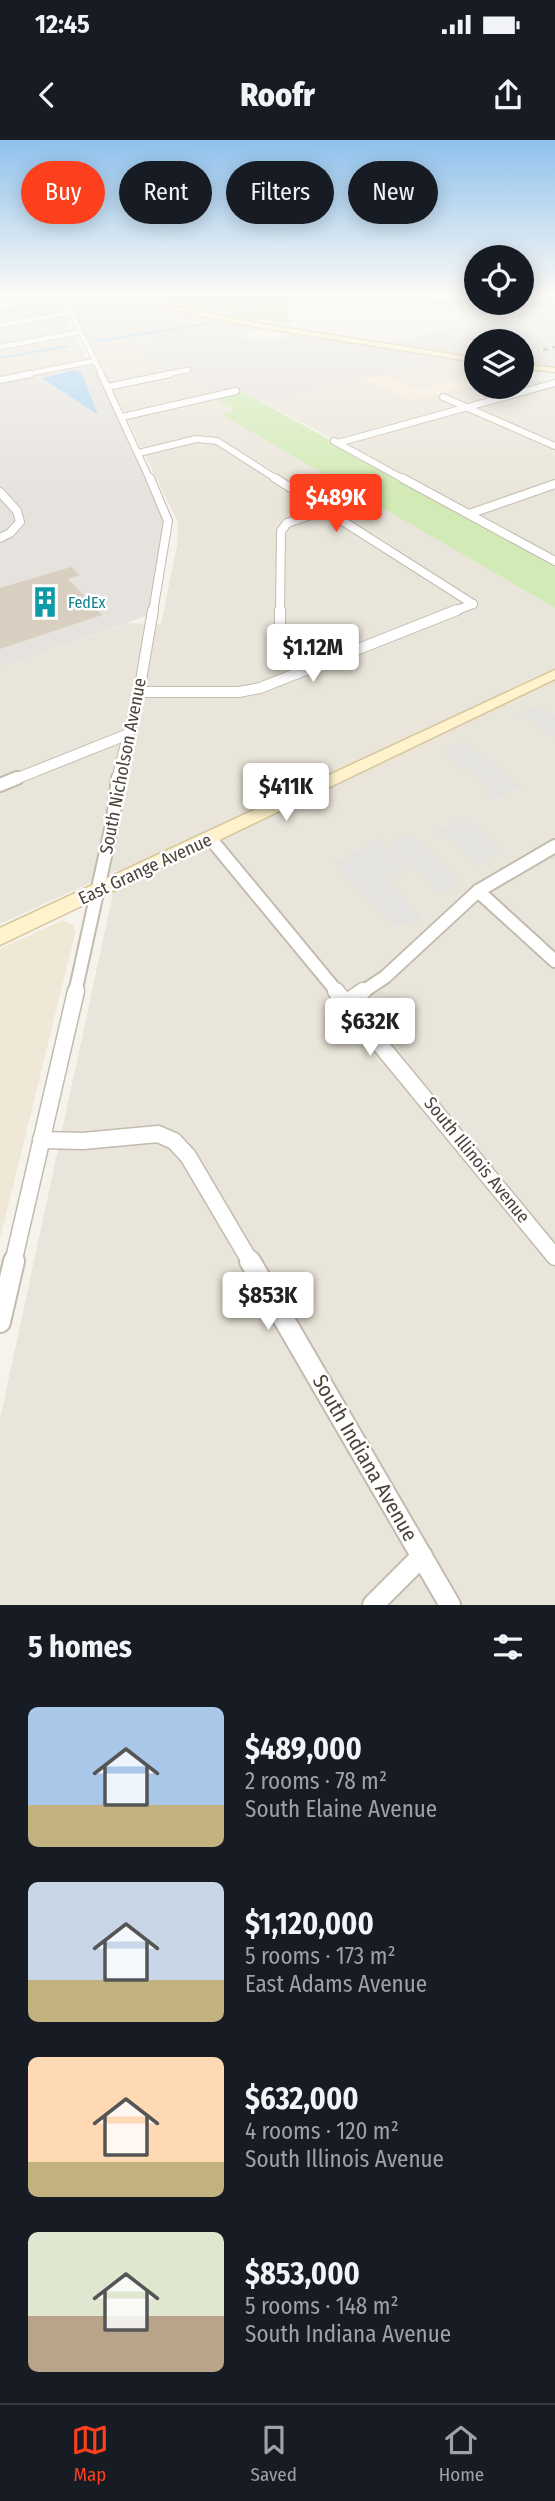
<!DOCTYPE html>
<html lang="en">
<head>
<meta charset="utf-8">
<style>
	:root { --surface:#171b24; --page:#242831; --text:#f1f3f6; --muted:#9ea1a6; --line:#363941; --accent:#fc3f1d }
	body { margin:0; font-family:"Fira Sans Condensed",sans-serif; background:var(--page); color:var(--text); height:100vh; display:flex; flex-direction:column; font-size:26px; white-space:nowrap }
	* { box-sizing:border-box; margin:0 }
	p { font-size:23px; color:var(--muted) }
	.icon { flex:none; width:38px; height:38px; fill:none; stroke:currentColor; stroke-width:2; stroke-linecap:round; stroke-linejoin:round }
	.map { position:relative; height:1465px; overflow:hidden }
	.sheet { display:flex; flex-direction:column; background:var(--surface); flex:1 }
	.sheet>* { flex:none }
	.top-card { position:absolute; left:21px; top:21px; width:514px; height:63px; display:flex; gap:14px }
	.fabs { position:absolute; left:464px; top:105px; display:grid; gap:14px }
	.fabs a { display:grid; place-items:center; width:70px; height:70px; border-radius:50%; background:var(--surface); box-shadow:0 4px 18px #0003; font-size:35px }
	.price { position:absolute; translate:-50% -60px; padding:0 16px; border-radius:7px; background:#fff; color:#222; font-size:23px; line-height:46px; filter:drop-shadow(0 2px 4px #0008) }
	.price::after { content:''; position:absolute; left:50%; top:42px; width:21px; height:16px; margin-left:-10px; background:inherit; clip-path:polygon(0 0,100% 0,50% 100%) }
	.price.on { background:var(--accent); color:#fff }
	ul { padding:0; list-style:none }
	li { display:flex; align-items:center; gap:21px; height:175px; padding:0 28px }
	li span { display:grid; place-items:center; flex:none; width:196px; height:140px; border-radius:10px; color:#555 }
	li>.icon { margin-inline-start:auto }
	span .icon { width:84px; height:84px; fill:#fffc; stroke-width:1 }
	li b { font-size:30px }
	h2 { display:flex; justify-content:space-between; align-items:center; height:84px; padding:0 28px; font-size:30px }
	.chip { padding:0 24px; border-radius:32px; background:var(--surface); box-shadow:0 4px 18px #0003; font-size:24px; line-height:63px }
	.chip.on { background:var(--accent); color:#fff }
	.status { display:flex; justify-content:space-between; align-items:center; height:49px; padding:0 35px; background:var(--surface); direction:ltr }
	.status svg { height:19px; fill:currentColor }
	header { display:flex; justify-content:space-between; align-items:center; height:91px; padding:0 28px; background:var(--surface); font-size:32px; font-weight:800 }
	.tab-bar { display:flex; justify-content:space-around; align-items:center; height:98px; border-top:2px solid var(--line); background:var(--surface); font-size:19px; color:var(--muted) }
	.tab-bar a { display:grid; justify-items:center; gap:4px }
	.tab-bar .on { color:var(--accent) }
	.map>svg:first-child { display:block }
</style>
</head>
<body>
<div class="status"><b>12:45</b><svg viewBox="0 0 49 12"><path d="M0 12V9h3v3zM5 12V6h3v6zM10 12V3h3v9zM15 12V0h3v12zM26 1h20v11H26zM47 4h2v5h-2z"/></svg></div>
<header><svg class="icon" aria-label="back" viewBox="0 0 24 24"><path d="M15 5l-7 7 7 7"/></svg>Roofr<svg class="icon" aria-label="share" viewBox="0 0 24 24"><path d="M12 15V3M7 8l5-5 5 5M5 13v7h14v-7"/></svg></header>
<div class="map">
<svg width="555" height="1465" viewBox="0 0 555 1465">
	<rect width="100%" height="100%" fill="#f6f3ec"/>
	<!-- residential -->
	<g fill="#eae5da">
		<polygon points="30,155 60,165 87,221 0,238 0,159"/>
		<polygon points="145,196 153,201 172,197 183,202 134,211 214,254 235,270 223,274 555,468 555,1465 0,1465 0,1279 118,730 0,784 0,528 128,483 161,484 177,406 178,382 91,206"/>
		<polygon points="459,217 476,220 476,235 419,250 383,235"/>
		<polygon points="522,238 555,244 555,418 265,263 365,240 413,260 476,244 476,247 522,247"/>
	</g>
	<!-- commercial -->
	<g fill="#f7ead8">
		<polygon points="0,152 89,152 124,160 68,170 67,164 36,154 0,159"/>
		<polygon points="383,235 419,250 476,235 476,244 413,260 365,240"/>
	</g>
	<!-- industrial -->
	<g fill="#e6e2dd">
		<polygon points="122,160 267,188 237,196 274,201 295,192 456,218 265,263 242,251 214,254 195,243 189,244 133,211 181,202 173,198 153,201 144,196 91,206 72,169"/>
		<polygon points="555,166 555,228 522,223 522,201 476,201 476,217 385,203"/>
		<polygon points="94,221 168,381 152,474 0,528 0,240"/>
	</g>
	<!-- education -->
	<polygon fill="#efe8d6" points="63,780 74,786 75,793 0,1099 0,809"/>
	<!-- green -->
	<g fill="#d2eab5">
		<polygon points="194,152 283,152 291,159 281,166 292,183 247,179 218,169 183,169 162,163 166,157"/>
		<polygon points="242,251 555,425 555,468 221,274 234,270 212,257"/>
	</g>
	<!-- parking -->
	<g fill="#e5e3e0">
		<polygon points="539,565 555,576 555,598 519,573"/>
		<polygon points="463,601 521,646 494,660 487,654 492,651 442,611"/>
		<polygon points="464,677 502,711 477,726 438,691"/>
		<polygon points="408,693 460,741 440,754 387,705"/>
		<polygon points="378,699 409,728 386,741 421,778 409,784 396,786 335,723"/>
	</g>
	<!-- water -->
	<polygon fill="#a9d4f2" points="75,230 82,233 98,275 42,238"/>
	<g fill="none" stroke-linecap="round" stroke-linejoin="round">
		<!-- stream -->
		<g stroke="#a9d4f2" stroke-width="2">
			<polyline points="228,176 269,157 267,154"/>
			<polyline points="97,201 219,182"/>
			<polyline points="0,218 68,206"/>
		</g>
	</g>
	<!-- building -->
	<polygon fill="#d8cfc1" points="71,427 80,435 68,439 102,475 0,509 0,448"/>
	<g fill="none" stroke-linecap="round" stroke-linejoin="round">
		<defs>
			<g id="street-far6">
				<polyline points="32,152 67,164 102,235"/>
				<polyline points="0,167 47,159"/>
				<polyline points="0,185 69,173"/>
				<polyline points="0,207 80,192"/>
				<polyline points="22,235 94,221"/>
				<polyline points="162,235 188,230"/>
			</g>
			<g id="street-far5">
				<polyline points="101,234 150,340"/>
				<polyline points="0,240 31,234"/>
				<polyline points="107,247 170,234"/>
				<polyline points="443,257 555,306"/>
				<polyline points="122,277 236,251"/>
				<polyline points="334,301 405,340"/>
				<polyline points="338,303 555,243"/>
				<polyline points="139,313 196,299 217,301 278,340"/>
			</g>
			<g id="street-far4">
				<polyline points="150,338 168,381 153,472"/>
				<polyline points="275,338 473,464"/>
				<polyline points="402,338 555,421"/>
				<polyline points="0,352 17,371 20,382 10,393 0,398"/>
				<polyline points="469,374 555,344"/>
				<polyline points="280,472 281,391 287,383 326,370"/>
				<polyline points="452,472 473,464"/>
			</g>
			<g id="street-far3">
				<polyline points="280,470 280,505 309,530"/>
				<polyline points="139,552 239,552 260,548 457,470"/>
				<polyline points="13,640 126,595"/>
				<polyline points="117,640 139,552 153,470"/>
			</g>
			<g id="street-far2">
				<polyline points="0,645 17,638"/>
				<polyline points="210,698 338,853"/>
				<polyline points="478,751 555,821"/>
				<polyline points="75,853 113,680 118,638"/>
				<polyline points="361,853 385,837 478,751 555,706"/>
			</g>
			<g id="street-far1">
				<polyline points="336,851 555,1117"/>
				<polyline points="347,862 363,851"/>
				<polyline points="41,1000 83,1001 158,994 174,1001 188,1016 251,1123"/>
				<polyline points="13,1123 76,851"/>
			</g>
			<g id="street">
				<polyline points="250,1121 450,1465"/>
				<polyline points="0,1182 14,1121"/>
				<polyline points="373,1465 422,1416"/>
			</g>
			<g id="secondary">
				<polygon points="86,152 100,152 268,185 476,218 476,222 268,189"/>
				<polygon points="522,224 555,228 555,232 522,228"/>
				<polygon points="555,530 555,539 0,805 0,788"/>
			</g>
		</defs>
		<!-- street-far6 casing -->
		<use href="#street-far6" stroke="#c2bbae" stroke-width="6"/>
		<!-- street-far5 casing -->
		<use href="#street-far5" stroke="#c2bbae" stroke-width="8"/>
		<!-- street-far4 casing -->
		<use href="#street-far4" stroke="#c2bbae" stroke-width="10"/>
		<!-- street-far3 casing -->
		<use href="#street-far3" stroke="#c2bbae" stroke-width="12"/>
		<!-- street-far2 casing -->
		<use href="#street-far2" stroke="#c2bbae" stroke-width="16"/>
		<!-- street-far1 casing -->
		<use href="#street-far1" stroke="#c2bbae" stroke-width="19"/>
		<!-- street casing -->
		<use href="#street" stroke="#c2bbae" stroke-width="24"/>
		<!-- secondary casing -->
		<use href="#secondary" stroke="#d6c79b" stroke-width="3"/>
		<!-- street-far6 -->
		<use href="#street-far6" stroke="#fff" stroke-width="4.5"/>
		<!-- street-far5 -->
		<use href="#street-far5" stroke="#fff" stroke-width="6"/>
		<!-- street-far4 -->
		<use href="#street-far4" stroke="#fff" stroke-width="8"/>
		<!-- street-far3 -->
		<use href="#street-far3" stroke="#fff" stroke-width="10"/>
		<!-- street-far2 -->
		<use href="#street-far2" stroke="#fff" stroke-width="12"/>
		<!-- street-far1 -->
		<use href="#street-far1" stroke="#fff" stroke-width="16"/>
		<!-- street -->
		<use href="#street" stroke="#fff" stroke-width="20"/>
		<!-- secondary -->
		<use href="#secondary" fill="#fff3cd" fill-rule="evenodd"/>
		<defs>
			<g id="rail">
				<polyline points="350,152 387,163"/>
				<path d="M375,152C434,169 494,163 555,164"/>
				<polyline points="539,211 555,207"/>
			</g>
		</defs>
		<!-- rail casing -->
		<use href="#rail" stroke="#9a9a9a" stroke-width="2.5"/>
		<!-- rail -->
		<use href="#rail" stroke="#fff" stroke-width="2" stroke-dasharray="4.5" stroke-linecap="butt"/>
	</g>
	<!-- sky -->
	<linearGradient id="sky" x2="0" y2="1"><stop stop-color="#8fc1ec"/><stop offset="0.43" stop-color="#fbfaf6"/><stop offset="1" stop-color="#fbfaf6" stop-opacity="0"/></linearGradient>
	<rect width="555" height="357" fill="url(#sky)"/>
	<!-- icons -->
	<defs>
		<symbol id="building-bare" viewBox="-9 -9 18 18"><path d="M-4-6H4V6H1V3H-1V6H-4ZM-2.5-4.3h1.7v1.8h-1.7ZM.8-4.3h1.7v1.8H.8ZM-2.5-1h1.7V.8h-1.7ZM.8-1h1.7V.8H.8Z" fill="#0f9aa8" stroke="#fff" stroke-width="2.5" paint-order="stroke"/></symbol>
	</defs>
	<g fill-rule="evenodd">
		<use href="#building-bare" x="23" y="440" width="44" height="44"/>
	</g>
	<g text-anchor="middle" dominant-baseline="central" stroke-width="5" stroke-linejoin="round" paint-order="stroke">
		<!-- far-culture labels -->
		<g font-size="16" fill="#0d838f" stroke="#fff" text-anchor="start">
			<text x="68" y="462">FedEx</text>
		</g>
		<!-- street labels -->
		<g font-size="18" fill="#4b4439" stroke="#fff">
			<text transform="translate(123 626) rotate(-79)">South Nicholson Avenue</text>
			<text transform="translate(145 729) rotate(-25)">East Grange Avenue</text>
			<text transform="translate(477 1020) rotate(51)">South Illinois Avenue</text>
		</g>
		<!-- near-street labels -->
		<g font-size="21" fill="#4b4439" stroke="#fff">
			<text transform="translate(365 1318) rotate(60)">South Indiana Avenue</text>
		</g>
	</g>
</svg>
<div class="fabs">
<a><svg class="icon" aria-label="locate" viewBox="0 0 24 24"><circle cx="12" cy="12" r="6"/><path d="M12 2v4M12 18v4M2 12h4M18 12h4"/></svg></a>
<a><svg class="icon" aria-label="layers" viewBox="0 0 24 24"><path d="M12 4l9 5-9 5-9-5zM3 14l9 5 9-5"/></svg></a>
</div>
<b class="price on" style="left:336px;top:394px">$489K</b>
<b class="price" style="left:313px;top:544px">$1.12M</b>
<b class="price" style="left:286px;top:683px">$411K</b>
<b class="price" style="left:370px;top:918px">$632K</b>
<b class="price" style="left:268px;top:1192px">$853K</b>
<div class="top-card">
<a class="chip on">Buy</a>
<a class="chip">Rent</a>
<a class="chip">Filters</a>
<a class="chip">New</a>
</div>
</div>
<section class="sheet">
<h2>5 homes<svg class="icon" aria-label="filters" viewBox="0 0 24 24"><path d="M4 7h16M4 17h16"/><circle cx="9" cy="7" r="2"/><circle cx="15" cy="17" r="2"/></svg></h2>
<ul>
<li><span style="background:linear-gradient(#a9c7e8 70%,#c2b280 0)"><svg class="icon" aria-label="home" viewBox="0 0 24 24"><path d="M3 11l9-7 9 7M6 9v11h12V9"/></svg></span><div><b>$489,000</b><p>2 rooms · 78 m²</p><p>South Elaine Avenue</p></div></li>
<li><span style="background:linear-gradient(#c9d6e8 70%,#c2b280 0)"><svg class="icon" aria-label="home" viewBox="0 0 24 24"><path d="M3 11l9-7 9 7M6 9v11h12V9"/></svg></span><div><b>$1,120,000</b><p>5 rooms · 173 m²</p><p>East Adams Avenue</p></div></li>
<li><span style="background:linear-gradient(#ffd9b3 75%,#c2b280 0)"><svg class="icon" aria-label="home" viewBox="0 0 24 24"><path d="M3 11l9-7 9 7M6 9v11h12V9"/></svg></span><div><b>$632,000</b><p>4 rooms · 120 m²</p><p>South Illinois Avenue</p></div></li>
<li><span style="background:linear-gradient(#dfe7d0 60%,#b9a48a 0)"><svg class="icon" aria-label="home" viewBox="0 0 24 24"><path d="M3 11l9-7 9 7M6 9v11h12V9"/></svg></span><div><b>$853,000</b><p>5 rooms · 148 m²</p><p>South Indiana Avenue</p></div></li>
</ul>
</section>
<nav class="tab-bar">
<a class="on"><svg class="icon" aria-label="map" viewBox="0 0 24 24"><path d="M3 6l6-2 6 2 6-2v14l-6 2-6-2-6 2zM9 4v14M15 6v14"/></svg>Map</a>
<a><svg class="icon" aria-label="saved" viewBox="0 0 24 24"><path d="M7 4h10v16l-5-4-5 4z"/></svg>Saved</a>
<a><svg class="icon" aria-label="home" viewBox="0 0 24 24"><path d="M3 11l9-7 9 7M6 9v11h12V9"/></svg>Home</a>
</nav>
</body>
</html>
